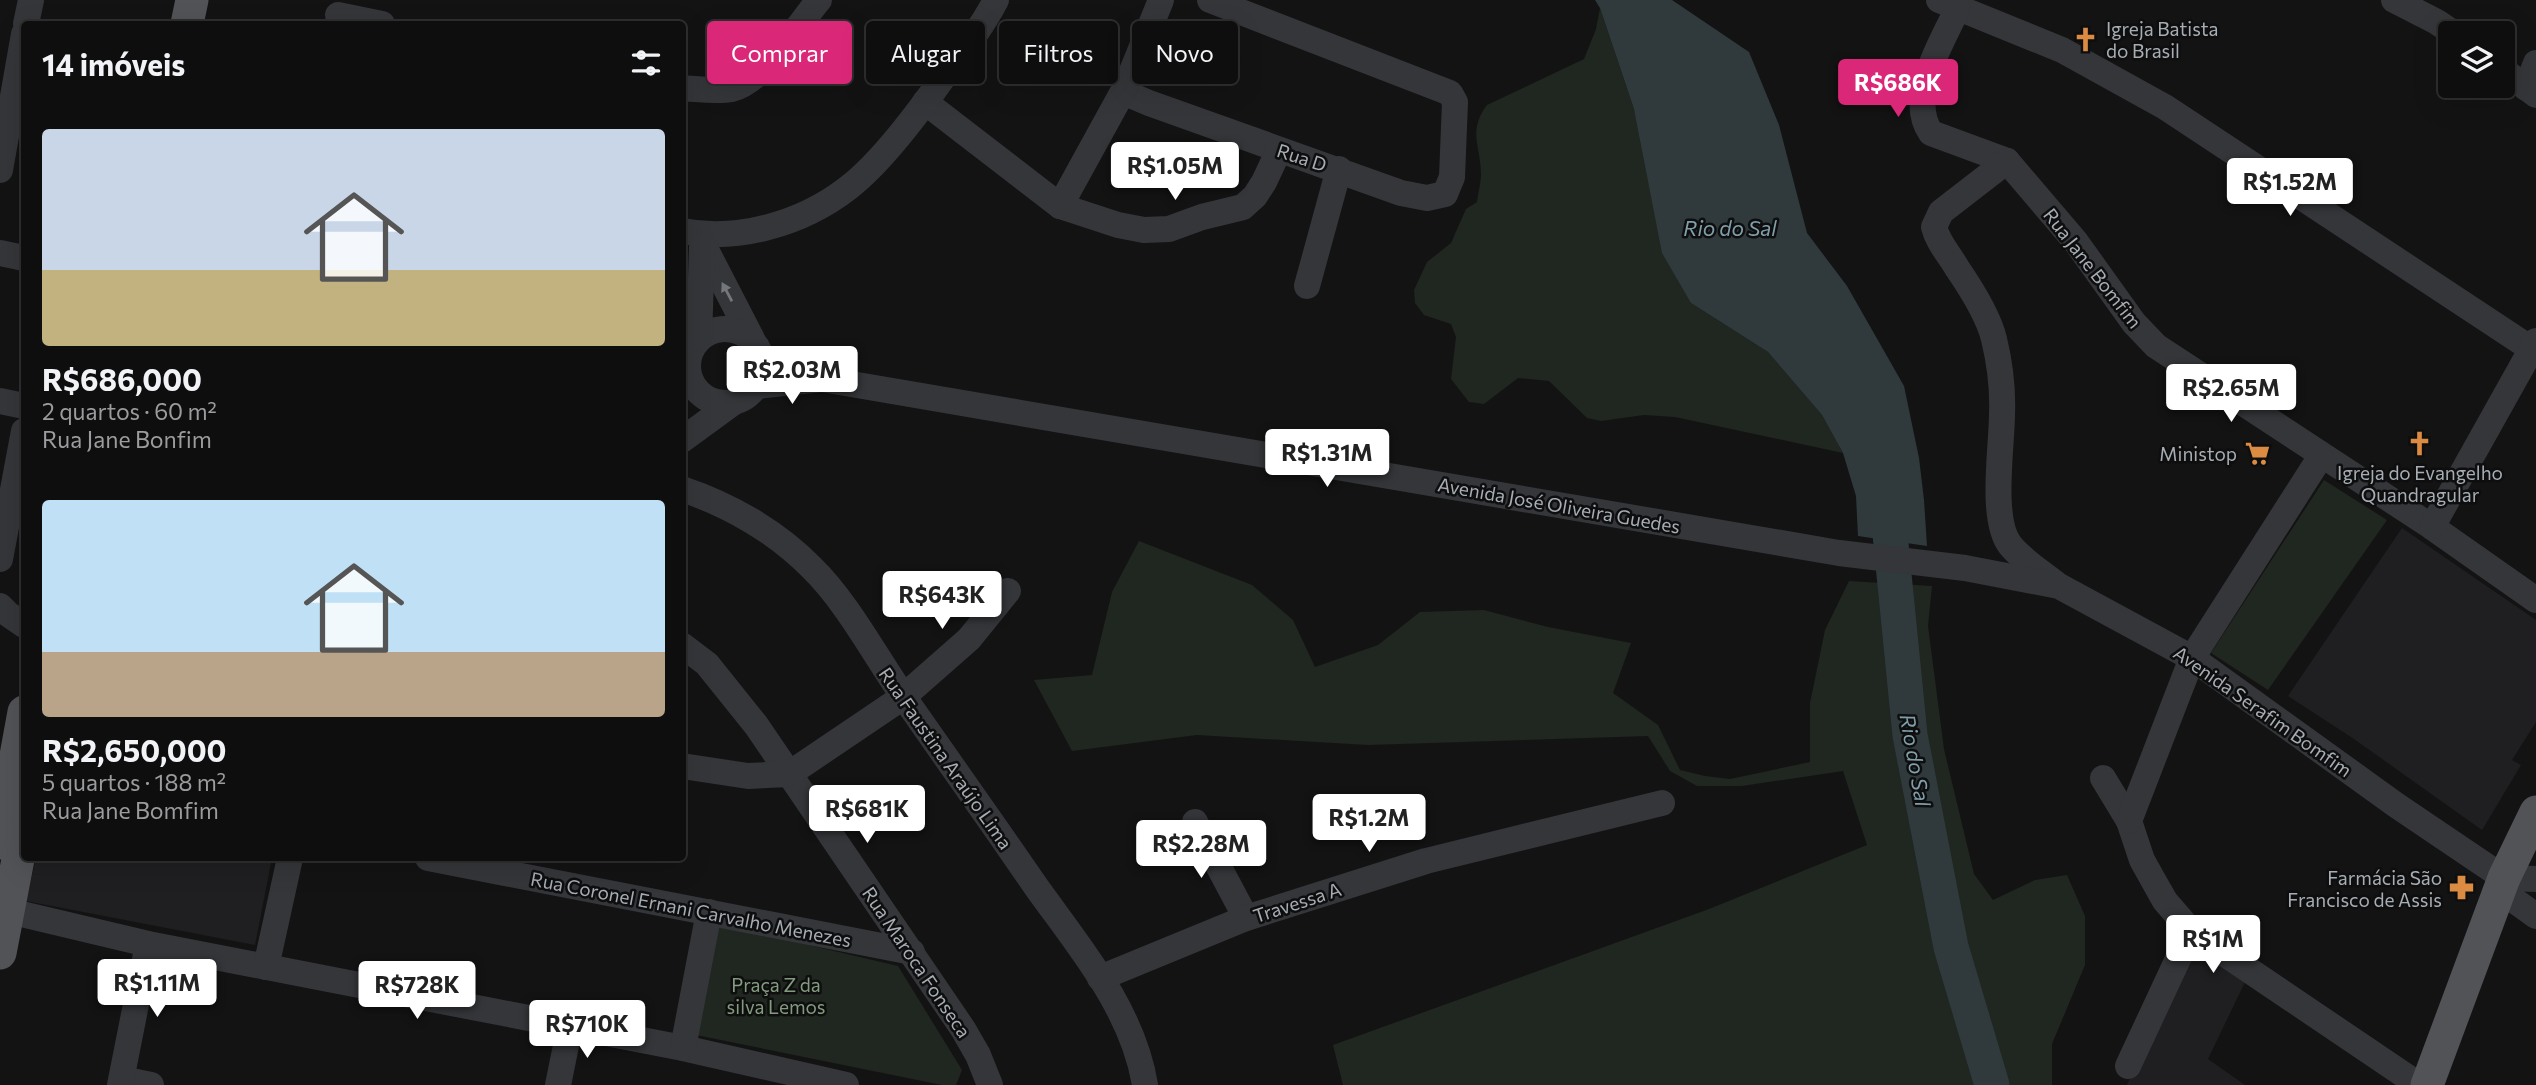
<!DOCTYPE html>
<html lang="pt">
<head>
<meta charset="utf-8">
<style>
	:root { --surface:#0e0e0f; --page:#171718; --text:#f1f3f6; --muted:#9b9c9e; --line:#2e2e2f; --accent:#db2777 }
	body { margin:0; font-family:Commissioner,sans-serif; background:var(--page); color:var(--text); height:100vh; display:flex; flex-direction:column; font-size:26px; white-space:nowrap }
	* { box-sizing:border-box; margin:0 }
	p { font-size:23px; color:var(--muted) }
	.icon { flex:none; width:38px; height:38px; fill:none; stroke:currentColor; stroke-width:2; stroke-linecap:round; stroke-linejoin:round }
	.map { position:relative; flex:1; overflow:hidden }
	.side { position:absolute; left:21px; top:21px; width:665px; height:840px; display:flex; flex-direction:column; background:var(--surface); border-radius:7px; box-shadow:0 7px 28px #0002,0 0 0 2px var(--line) }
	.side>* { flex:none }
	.hud { position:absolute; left:707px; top:21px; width:665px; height:63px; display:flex; gap:14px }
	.controls { position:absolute; left:2438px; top:21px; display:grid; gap:14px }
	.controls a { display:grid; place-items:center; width:77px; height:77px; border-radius:7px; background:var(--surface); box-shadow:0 7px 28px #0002,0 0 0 2px var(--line); font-size:35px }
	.price { position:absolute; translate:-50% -60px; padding:0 16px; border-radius:7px; background:#fff; color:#222; font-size:23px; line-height:46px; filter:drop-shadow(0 2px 4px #0008) }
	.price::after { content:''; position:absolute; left:50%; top:42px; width:21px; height:16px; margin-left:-10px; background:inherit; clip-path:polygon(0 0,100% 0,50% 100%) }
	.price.on { background:var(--accent); color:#fff }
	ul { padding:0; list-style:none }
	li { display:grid; align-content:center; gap:14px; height:371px; padding:0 21px }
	li span { display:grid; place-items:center; height:217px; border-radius:7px; color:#555 }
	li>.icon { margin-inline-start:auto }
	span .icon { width:126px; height:126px; fill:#fffc; stroke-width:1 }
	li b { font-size:30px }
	h2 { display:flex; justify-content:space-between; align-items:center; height:84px; padding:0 21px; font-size:30px }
	.chip { padding:0 24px; border-radius:7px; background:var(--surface); box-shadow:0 7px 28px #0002,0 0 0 2px var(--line); font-size:24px; line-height:63px }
	.chip.on { background:var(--accent); color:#fff }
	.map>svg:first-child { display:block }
</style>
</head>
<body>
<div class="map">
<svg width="2536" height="1085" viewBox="0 0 2536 1085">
	<rect width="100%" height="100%" fill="#131314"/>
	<!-- built -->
	<g fill="#1f1f21">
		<polygon points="2402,528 2536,620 2536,722 2512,760 2521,765 2482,830 2354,739 2288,696"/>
		<polygon points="36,858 272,858 255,945 26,901"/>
		<polygon points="2190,942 2245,982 2208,1059 2245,1085 2127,1085"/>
	</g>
	<!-- green -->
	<g fill="#202620">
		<path d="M1600,8L1634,109L1691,303L1768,352L1822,415L1843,453L1675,417L1644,415L1601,421L1587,418L1549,381L1518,378L1484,404L1469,402L1451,379L1456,337L1451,324L1424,315L1415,303L1414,290L1427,262L1451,243L1466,209L1477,202C1478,193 1481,183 1481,174C1481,146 1467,132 1487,105L1584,59L1596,29Z"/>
		<polygon points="2324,480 2387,520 2268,690 2211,653"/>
		<polygon points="1139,541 1252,585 1293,620 1315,667 1378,645 1420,612 1484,610 1548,627 1631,643 1613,693 1658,725 1680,770 1705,776 1730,779 1810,762 1810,703 1825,630 1849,581 1932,586 1928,626 1944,749 1974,874 1993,900 2035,880 2067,875 2085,916 2085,965 2052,1044 2052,1085 1343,1085 1333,1045 1709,909 1867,845 1843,771 1742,786 1697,786 1670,771 1648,736 1368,745 1197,735 1072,751 1034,680 1092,675 1112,592"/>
		<polygon points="715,923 898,966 962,1070 956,1085 942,1085 696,1035"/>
	</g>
	<!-- water -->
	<polygon fill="#303a3d" points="1595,0 1672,0 1749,52 1779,125 1807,233 1847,286 1904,386 1919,458 1924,500 1927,546 1858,536 1856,496 1843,453 1822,415 1768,352 1691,303 1662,253 1634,109 1600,8"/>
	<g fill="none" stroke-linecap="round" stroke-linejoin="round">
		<!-- river -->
		<polyline stroke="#303a3d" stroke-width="35" points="1886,494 1910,735 1951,947 1992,1085"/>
		<!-- minor -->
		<g stroke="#343639" stroke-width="26">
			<polyline points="1939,0 2062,50 2165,107 2536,352"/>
			<polyline points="2394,0 2437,22 2453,33"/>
			<path d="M1957,9C1942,44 1906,97 1931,133L2007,161L2076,242L2134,323L2156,346L2432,527L2536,600"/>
			<polyline points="338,15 382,24"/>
			<polyline points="26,24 31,0"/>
			<polyline points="2502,69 2536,95"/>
			<polyline points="1126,86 1130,95 1149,103 1401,193 1427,198 1445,194 1452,177 1455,102 1450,93 1210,0"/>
			<path d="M682,88C699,89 716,92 732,89C764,81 798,25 819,0"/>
			<polyline points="2526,88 2536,63"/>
			<polyline points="925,102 1060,206 1118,225 1144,230 1169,229 1202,217 1243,207 1255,196 1264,182 1279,150"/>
			<path d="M2007,161L1941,212L1934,227C1938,243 1949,254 1957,268C1970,287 1989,318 1994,339C2000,364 2003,389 2002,414C2002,446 1990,519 2010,545C2022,560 2040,571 2055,583"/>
			<polyline points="0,170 24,34"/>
			<polyline points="1060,206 1126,86 1161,0"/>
			<path d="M682,231C739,242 803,223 848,188C882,162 920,110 945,75C963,51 982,27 996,0"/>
			<polyline points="703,244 752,339"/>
			<polyline points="0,253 24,258"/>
			<polyline points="1307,286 1339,169"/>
			<circle cx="725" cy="366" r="37"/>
			<polyline points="699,339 702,247"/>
			<polyline points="757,386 822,379 1839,553 1965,568 2059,586 2192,658 2396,805 2504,878 2511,898 2536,916"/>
			<polyline points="0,401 24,406"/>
			<polyline points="682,440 734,402"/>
			<path d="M682,489C730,505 777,532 812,568C849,604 879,663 910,706C952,766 995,827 1037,888C1080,948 1133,1010 1145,1085"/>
			<polyline points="2432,527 2536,341"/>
			<polyline points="0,559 24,431"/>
			<polyline points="0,606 8,614 24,625"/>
			<polyline points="682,645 707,664 756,725 963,1029 978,1055 990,1085"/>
			<polyline points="682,766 748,776 789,774 903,697 969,639 1008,591"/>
			<polyline points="2103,778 2129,821 2142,860 2152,878 2165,901 2191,931 2419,1085"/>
			<polyline points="2129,821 2192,658 2321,456"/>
			<polyline points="1195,822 1246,918"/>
			<polyline points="428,858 912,952"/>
			<polyline points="2504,878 2536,879"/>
			<polyline points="0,909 148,944 683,1048 846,1085"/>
			<polyline points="266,967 290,858"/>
			<polyline points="1100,978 1246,918 1426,861 1662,803"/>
			<polyline points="683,1048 709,912"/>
			<polyline points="2128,1066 2191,931"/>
			<polyline points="122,1079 151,1085"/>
			<polyline points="120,1085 148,944"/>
			<polyline points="558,1085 570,1026"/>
		</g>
		<!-- major -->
		<g stroke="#515357" stroke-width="33">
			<polyline points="187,24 192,0"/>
			<polyline points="0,843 24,712"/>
			<polyline points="0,953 24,828"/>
			<polyline points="2427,1085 2504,878 2536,812"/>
		</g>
	</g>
	<!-- one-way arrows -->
	<defs><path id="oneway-solid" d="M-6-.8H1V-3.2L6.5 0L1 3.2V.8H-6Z" transform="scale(1.75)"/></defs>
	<use fill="#73777c" href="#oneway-solid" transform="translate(727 292) rotate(-118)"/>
	<!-- icons -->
	<defs>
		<symbol id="church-bare" viewBox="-9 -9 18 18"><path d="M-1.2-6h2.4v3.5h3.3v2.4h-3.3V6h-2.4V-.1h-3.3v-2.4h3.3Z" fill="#dc8b43" stroke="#0e0e0f" stroke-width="2.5" paint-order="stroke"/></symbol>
		<symbol id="supermarket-bare" viewBox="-9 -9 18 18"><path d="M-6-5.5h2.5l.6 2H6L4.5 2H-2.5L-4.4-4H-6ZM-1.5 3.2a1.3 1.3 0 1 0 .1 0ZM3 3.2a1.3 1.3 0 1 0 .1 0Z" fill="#dc8b43" stroke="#0e0e0f" stroke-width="2.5" paint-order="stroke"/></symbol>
		<symbol id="pharmacy-bare" viewBox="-9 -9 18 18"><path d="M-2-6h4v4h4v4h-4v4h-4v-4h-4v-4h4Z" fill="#dc8b43" stroke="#0e0e0f" stroke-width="2.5" paint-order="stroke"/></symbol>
	</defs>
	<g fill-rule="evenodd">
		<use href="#church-bare" x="2068" y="22" width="35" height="35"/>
		<use href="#church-bare" x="2402" y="426" width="35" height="35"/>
		<use href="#supermarket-bare" x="2240" y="436" width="35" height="35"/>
		<use href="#pharmacy-bare" x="2444" y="870" width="35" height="35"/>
	</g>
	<g text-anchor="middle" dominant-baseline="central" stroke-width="5" stroke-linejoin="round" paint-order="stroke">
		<!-- poi labels -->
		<g font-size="19" fill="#a6adb3" stroke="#0e0e0f" text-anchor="end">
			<text x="2106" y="28" text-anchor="start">Igreja Batista<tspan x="2106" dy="22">do Brasil</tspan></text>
			<text x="2237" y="453">Ministop</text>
			<text x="2420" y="472" text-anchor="middle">Igreja do Evangelho<tspan x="2420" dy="22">Quandragular</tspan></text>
			<text x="2442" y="877">Farmácia São<tspan x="2442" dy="22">Francisco de Assis</tspan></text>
		</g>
		<!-- street labels -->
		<g font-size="19" fill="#a6adb3" stroke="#0e0e0f">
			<text transform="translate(1302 157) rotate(18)">Rua D</text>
			<text transform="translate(2093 268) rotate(52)">Rua Jane Bomfim</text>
			<text transform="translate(1559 505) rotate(10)">Avenida José Oliveira Guedes</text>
			<text transform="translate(2263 711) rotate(35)">Avenida Serafim Bomfim</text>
			<text transform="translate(946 758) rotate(55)">Rua Faustina Araújo Lima</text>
			<text transform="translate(1297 902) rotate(-18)">Travessa A</text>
			<text transform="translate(691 909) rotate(11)">Rua Coronel Ernani Carvalho Menezes</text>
			<text transform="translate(917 962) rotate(56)">Rua Maroca Fonseca</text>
		</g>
		<!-- park labels -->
		<g font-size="19" fill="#839c7f" stroke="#0e0e0f">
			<text x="776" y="984">Praça Z da<tspan x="776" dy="22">silva Lemos</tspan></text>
		</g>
		<!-- water labels -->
		<g font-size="21" font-style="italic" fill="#819fab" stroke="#0e0e0f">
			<text x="1730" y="227">Rio do Sal</text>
			<text transform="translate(1916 760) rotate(80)">Rio do Sal</text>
		</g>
	</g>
</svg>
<div class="controls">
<a><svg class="icon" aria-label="layers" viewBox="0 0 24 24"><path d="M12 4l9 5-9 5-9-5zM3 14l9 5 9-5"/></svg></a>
</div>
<b class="price on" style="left:1898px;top:119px">R$686K</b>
<b class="price" style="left:1175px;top:202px">R$1.05M</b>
<b class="price" style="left:2290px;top:218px">R$1.52M</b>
<b class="price" style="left:792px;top:406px">R$2.03M</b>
<b class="price" style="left:2231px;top:424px">R$2.65M</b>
<b class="price" style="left:1327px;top:489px">R$1.31M</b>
<b class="price" style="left:942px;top:631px">R$643K</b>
<b class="price" style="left:867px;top:845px">R$681K</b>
<b class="price" style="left:1369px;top:854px">R$1.2M</b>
<b class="price" style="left:1201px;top:880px">R$2.28M</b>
<b class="price" style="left:2213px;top:975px">R$1M</b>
<b class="price" style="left:157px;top:1019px">R$1.11M</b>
<b class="price" style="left:417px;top:1021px">R$728K</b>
<b class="price" style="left:587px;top:1060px">R$710K</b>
<div class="hud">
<a class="chip on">Comprar</a>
<a class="chip">Alugar</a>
<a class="chip">Filtros</a>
<a class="chip">Novo</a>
</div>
<section class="side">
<h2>14 imóveis<svg class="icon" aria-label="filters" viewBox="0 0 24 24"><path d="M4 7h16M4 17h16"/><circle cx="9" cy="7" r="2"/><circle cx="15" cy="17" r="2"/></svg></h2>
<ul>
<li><span style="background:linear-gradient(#c9d6e8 65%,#c2b280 0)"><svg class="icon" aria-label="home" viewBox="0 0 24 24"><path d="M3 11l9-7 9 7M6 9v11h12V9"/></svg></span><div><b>R$686,000</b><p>2 quartos · 60 m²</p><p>Rua Jane Bonfim</p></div></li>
<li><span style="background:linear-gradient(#bfe0f5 70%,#b9a48a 0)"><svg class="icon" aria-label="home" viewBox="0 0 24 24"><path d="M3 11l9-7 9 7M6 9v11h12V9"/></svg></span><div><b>R$2,650,000</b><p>5 quartos · 188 m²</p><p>Rua Jane Bomfim</p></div></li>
</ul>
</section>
</div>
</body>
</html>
